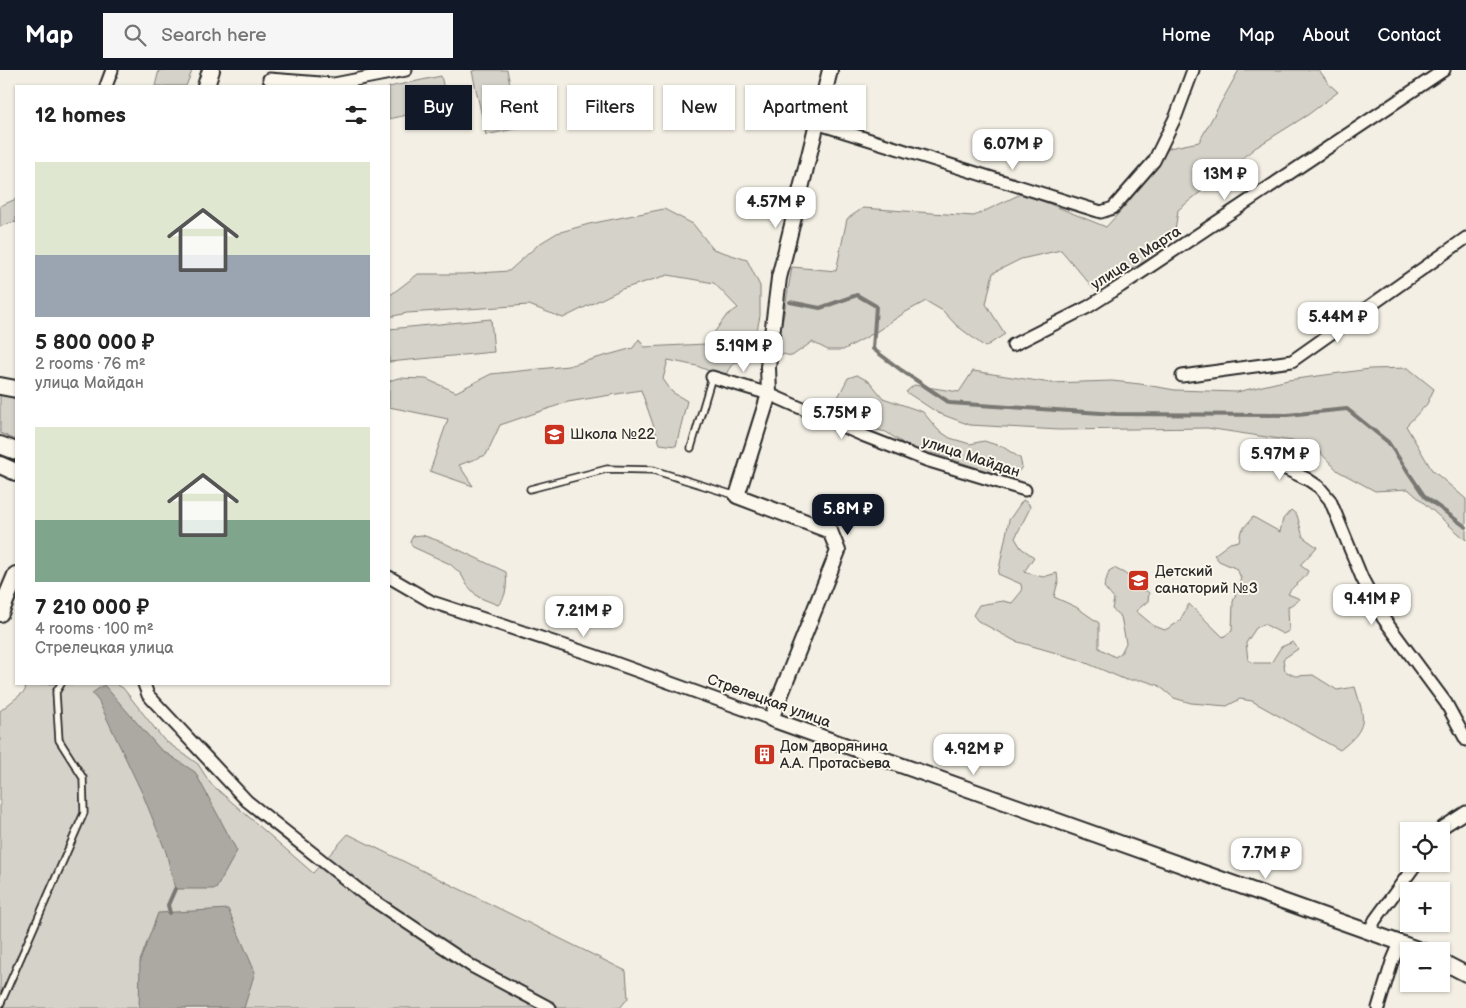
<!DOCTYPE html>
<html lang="en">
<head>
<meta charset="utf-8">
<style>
	:root { --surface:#fff; --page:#f6f6f6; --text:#222; --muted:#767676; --accent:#111827 }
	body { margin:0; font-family:"Balsamiq Sans",sans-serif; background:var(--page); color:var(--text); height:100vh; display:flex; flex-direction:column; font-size:19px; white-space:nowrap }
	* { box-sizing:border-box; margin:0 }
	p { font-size:16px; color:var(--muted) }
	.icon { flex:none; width:28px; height:28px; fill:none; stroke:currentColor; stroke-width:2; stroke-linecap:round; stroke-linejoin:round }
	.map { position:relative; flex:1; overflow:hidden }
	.panel { position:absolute; left:15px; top:15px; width:375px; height:600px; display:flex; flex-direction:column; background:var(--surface); border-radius:0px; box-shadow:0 1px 4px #0004 }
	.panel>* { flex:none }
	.hud { position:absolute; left:405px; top:15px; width:475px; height:45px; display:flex; gap:10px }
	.tools { position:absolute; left:1400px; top:752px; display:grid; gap:10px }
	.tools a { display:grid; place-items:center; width:50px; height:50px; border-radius:0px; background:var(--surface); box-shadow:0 1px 4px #0004; font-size:25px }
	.price { position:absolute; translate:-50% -42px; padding:0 11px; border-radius:10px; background:#fff; color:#222; font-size:16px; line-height:32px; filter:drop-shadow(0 1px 2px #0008) }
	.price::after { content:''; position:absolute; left:50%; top:30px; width:15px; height:11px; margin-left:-8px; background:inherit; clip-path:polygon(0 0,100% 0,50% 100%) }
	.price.active { background:var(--accent); color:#fff }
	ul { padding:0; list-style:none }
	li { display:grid; align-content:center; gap:10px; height:265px; padding:0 20px }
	li span { display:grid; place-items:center; height:155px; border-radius:0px; color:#555 }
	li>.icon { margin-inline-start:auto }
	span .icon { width:90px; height:90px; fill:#fffc; stroke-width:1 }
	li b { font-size:21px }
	h2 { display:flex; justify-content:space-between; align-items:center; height:60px; padding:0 20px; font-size:21px }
	.chip { padding:0 18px; border-radius:0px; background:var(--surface); box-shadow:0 1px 4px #0004; font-size:18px; line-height:45px }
	.chip.active { background:var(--accent); color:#fff }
	header { display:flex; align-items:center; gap:30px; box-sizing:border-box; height:70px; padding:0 25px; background:var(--accent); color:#fff }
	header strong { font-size:24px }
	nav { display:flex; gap:28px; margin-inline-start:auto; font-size:18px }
	.search { width:350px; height:45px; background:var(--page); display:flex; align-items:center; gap:12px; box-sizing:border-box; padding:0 18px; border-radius:0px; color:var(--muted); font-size:19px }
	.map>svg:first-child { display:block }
</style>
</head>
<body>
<header>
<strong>Map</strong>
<div class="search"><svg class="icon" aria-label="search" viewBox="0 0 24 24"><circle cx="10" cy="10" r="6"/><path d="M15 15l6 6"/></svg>Search here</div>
<nav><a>Home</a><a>Map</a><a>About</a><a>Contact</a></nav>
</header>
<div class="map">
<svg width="1466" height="938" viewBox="0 0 1466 938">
	<rect width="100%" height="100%" fill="#f3efe4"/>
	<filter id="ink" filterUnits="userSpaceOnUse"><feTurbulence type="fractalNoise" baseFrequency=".02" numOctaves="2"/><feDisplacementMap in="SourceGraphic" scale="10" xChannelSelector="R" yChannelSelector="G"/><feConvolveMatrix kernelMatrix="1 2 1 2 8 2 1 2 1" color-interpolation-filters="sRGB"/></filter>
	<g filter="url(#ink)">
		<!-- green -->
		<g fill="#d5d2c9" stroke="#807e7a">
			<polygon points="159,0 192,0 192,1 186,16 155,16"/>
			<polygon points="477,0 507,0 519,58 486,65 472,1"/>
			<polygon points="1239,0 1319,0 1329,14 1338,22 1309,44 1255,78 1178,140 1175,161 1158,184 1094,219 1061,180 1021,189 993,203 986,234 1005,264 985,277 956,255 943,241 926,231 904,243 876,262 843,280 828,280 812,272 792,286 777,283 792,197 836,201 847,149 863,138 974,146 1023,123 1106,157 1127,134 1169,78 1199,72"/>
			<polygon points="441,6 448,36 389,49 389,17"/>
			<polygon points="16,129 16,153 14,152 0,156 0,136"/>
			<polygon points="664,139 693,154 713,179 747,190 760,216 760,246 751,289 733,293 724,307 697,296 668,290 663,309 672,322 687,331 676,376 660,374 641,320 568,332 500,355 486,385 459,395 473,416 430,401 448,349 389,337 389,311 398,308 426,309 456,322 491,304 568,296 633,278 639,269 644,277 706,274 726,246 738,238 714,213 668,205 622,219 563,248 529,235 407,243 389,247 389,226 418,204 465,204 509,201 539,174 557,163 589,154"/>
			<polygon points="491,249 494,282 389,292 389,259"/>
			<polygon points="1408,298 1434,319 1427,334 1406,356 1432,400 1466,429 1466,470 1408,419 1375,421 1338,401 1312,374 1207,358 1059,360 970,355 938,343 906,322 914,315 959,322 973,301 1051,313 1112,311 1140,314 1175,320 1237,322 1288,310 1370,299"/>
			<path d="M857,305L870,312L883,328L923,342L938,360L950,368L970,374L984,371L1003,377L1020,388L1022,397L1015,406L1006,407L935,384L915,381L886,362L830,349L811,341L802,332C811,325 824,332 834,335L848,308Z"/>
			<polygon points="0,325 16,327 16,370 0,363"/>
			<path d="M1023,430L1029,434L1030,438L1015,468L1021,478L1034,487L1024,502L1043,507L1057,503L1058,512L1054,527L1076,537L1099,553V578L1115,587L1121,583L1126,573L1121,547L1112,539L1114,529L1104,517L1109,501L1114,498L1124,503L1149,523L1148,531L1136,541L1154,556L1165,560L1179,552L1189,534L1223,567L1232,561L1233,532L1241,508L1237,499L1219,491L1214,485L1230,473L1239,471L1241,461L1253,447L1280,462L1283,449L1291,440L1297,445L1303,467L1317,477L1300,495L1308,501C1305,511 1293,514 1288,524L1300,529L1288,537L1289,561L1283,564L1264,554L1256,558L1246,573L1248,590L1254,593H1271L1281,577L1293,572L1298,579L1283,589L1285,601L1295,606L1313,605L1337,620L1355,617C1365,650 1369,657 1340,680L1252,631L1240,629L1227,636L1191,633L1174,628L1158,615L1142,610H1126L1077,589L1015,571L978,551L973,545L979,535L1003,531L1012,533L1022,521L1021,514L998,504L1009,450Z"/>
			<path d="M422,465L442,472L506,502C507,514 507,527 498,535L478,527L467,515L461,504L450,494L413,477L410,472L413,466Z"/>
			<polygon points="26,614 116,614 123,618 164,670 198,694 210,713 313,803 348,764 626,901 628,928 620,938 0,938 0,641 25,621"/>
		</g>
		<!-- water -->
		<g fill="#aca9a2" stroke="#787772">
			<polygon points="104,615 160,679 195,702 237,781 216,819 175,819 166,782 143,725 99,632 92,623"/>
			<polygon points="228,839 255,902 244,938 139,938 140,891 158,843"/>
		</g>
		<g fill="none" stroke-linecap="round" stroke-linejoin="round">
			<!-- stream -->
			<g stroke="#787772" stroke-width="4">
				<polyline points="790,232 820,238 857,225 876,236 873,279 901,300 950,333 1116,344 1287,345 1347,339 1388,372 1425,427 1466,457"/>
				<polyline points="170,843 168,835 175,819"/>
			</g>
			<defs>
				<g id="service">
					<polyline points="691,378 712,307"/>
					<polyline points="530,419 607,399 653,400 737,426"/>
					<polyline points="0,935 84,743 83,708 59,670 56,622 61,614"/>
				</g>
				<g id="minor">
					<polyline points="269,9 334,14 406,0"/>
					<polyline points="106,16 112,0"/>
					<polyline points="816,53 1101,142 1113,138 1154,91 1176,46 1193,0"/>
					<polyline points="1013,275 1088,237 1121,216 1444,0"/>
					<polyline points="1182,306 1292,291 1466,168"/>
					<polyline points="712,307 769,324 862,365 926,390 1025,420"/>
					<polyline points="1247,390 1275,394 1307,409 1319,417 1330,430 1362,508 1383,548 1446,633 1466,670"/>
					<polyline points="389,507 432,532 593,585 771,649"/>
					<polyline points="144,614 148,625 247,731 364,824 473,897 550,938"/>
					<polyline points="1440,761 1443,757 1466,742"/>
					<polyline points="1369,862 1375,850 1416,794"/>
					<polyline points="1378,938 1392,892 1400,873"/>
				</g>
				<g id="tertiary">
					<polyline points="830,0 779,208 768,297 769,324 737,426 830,461 838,481 771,649 1423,881"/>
					<polyline points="1441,891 1466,904"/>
				</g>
				<g id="secondary">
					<polyline points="206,16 211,0"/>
					<polyline points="0,316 16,319"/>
					<polyline points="0,375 16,381"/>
					<polyline points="0,395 16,402"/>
					<polyline points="0,543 16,505"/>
				</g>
			</defs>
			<!-- service casing -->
			<use href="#service" stroke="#2b2b2b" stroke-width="9"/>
			<!-- minor casing -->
			<use href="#minor" stroke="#2b2b2b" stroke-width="15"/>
			<!-- tertiary casing -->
			<use href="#tertiary" stroke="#2b2b2b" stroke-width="18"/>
			<!-- secondary casing -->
			<use href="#secondary" stroke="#2b2b2b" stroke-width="20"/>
			<!-- service -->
			<use href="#service" stroke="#fbf7ec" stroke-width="5.5"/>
			<!-- minor -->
			<use href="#minor" stroke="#fbf7ec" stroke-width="11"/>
			<!-- tertiary -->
			<use href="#tertiary" stroke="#fbf7ec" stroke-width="14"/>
			<!-- secondary -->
			<use href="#secondary" stroke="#fbf7ec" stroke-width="16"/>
		</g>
	</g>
	<!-- icons -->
	<defs>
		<symbol id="school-square" viewBox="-11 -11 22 22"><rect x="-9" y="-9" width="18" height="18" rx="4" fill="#c8321e" stroke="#fbf7ec"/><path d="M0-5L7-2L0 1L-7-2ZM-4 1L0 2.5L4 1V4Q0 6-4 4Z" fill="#fff"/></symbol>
		<symbol id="building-square" viewBox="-11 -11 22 22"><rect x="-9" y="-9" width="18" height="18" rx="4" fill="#c8321e" stroke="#fbf7ec"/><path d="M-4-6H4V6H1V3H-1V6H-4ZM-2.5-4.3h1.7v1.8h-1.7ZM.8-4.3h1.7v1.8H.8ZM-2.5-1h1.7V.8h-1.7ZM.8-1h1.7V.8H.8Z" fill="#fff"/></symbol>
	</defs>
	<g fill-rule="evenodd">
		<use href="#school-square" x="542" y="352" width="25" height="25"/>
		<use href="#school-square" x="1126" y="498" width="25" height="25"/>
		<use href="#building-square" x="752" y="672" width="25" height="25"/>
	</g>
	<g text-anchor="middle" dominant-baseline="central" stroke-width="4" stroke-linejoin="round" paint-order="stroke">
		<!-- street labels -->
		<g font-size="15" fill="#2b2b2b" stroke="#fbf7ec">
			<text transform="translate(1136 188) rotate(-33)">улица 8 Марта</text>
			<text transform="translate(971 387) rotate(18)">улица Майдан</text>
			<text transform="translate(769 631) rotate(20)">Стрелецкая улица</text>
		</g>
		<!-- poi labels -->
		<g font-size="15" fill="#2b2b2b" stroke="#fbf7ec" text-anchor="start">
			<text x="570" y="364">Школа №22</text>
			<text x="1155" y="501">Детский<tspan x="1155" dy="17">санаторий №3</tspan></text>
			<text x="780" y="676">Дом дворянина<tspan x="780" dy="17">А.А. Протасьева</tspan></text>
		</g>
	</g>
</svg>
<div class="tools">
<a><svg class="icon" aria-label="locate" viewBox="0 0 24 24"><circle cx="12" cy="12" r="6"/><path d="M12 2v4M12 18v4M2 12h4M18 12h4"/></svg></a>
<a>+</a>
<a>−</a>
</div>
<b class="price" style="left:1013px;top:101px">6.07M ₽</b>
<b class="price" style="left:1225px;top:131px">13M ₽</b>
<b class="price" style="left:776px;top:159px">4.57M ₽</b>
<b class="price" style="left:1338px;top:274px">5.44M ₽</b>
<b class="price" style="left:744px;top:303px">5.19M ₽</b>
<b class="price" style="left:842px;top:370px">5.75M ₽</b>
<b class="price" style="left:1280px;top:411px">5.97M ₽</b>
<b class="price active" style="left:848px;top:466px">5.8M ₽</b>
<b class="price" style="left:1372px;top:556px">9.41M ₽</b>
<b class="price" style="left:584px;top:568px">7.21M ₽</b>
<b class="price" style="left:974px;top:706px">4.92M ₽</b>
<b class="price" style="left:1266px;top:810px">7.7M ₽</b>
<div class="hud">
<a class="chip active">Buy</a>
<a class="chip">Rent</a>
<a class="chip">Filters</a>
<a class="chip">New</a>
<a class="chip">Apartment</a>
</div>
<section class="panel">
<h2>12 homes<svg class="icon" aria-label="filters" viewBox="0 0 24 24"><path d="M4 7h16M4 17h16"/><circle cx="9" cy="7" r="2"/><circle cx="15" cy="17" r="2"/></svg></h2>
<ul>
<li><span style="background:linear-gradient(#dfe7d0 60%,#9aa5b1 0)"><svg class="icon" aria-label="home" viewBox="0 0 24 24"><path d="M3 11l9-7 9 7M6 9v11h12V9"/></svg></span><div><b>5 800 000 ₽</b><p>2 rooms · 76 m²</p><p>улица Майдан</p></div></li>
<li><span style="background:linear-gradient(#dfe7d0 60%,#7fa58c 0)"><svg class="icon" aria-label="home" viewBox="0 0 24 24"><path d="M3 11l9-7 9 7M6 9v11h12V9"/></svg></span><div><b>7 210 000 ₽</b><p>4 rooms · 100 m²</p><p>Стрелецкая улица</p></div></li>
</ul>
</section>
</div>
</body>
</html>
